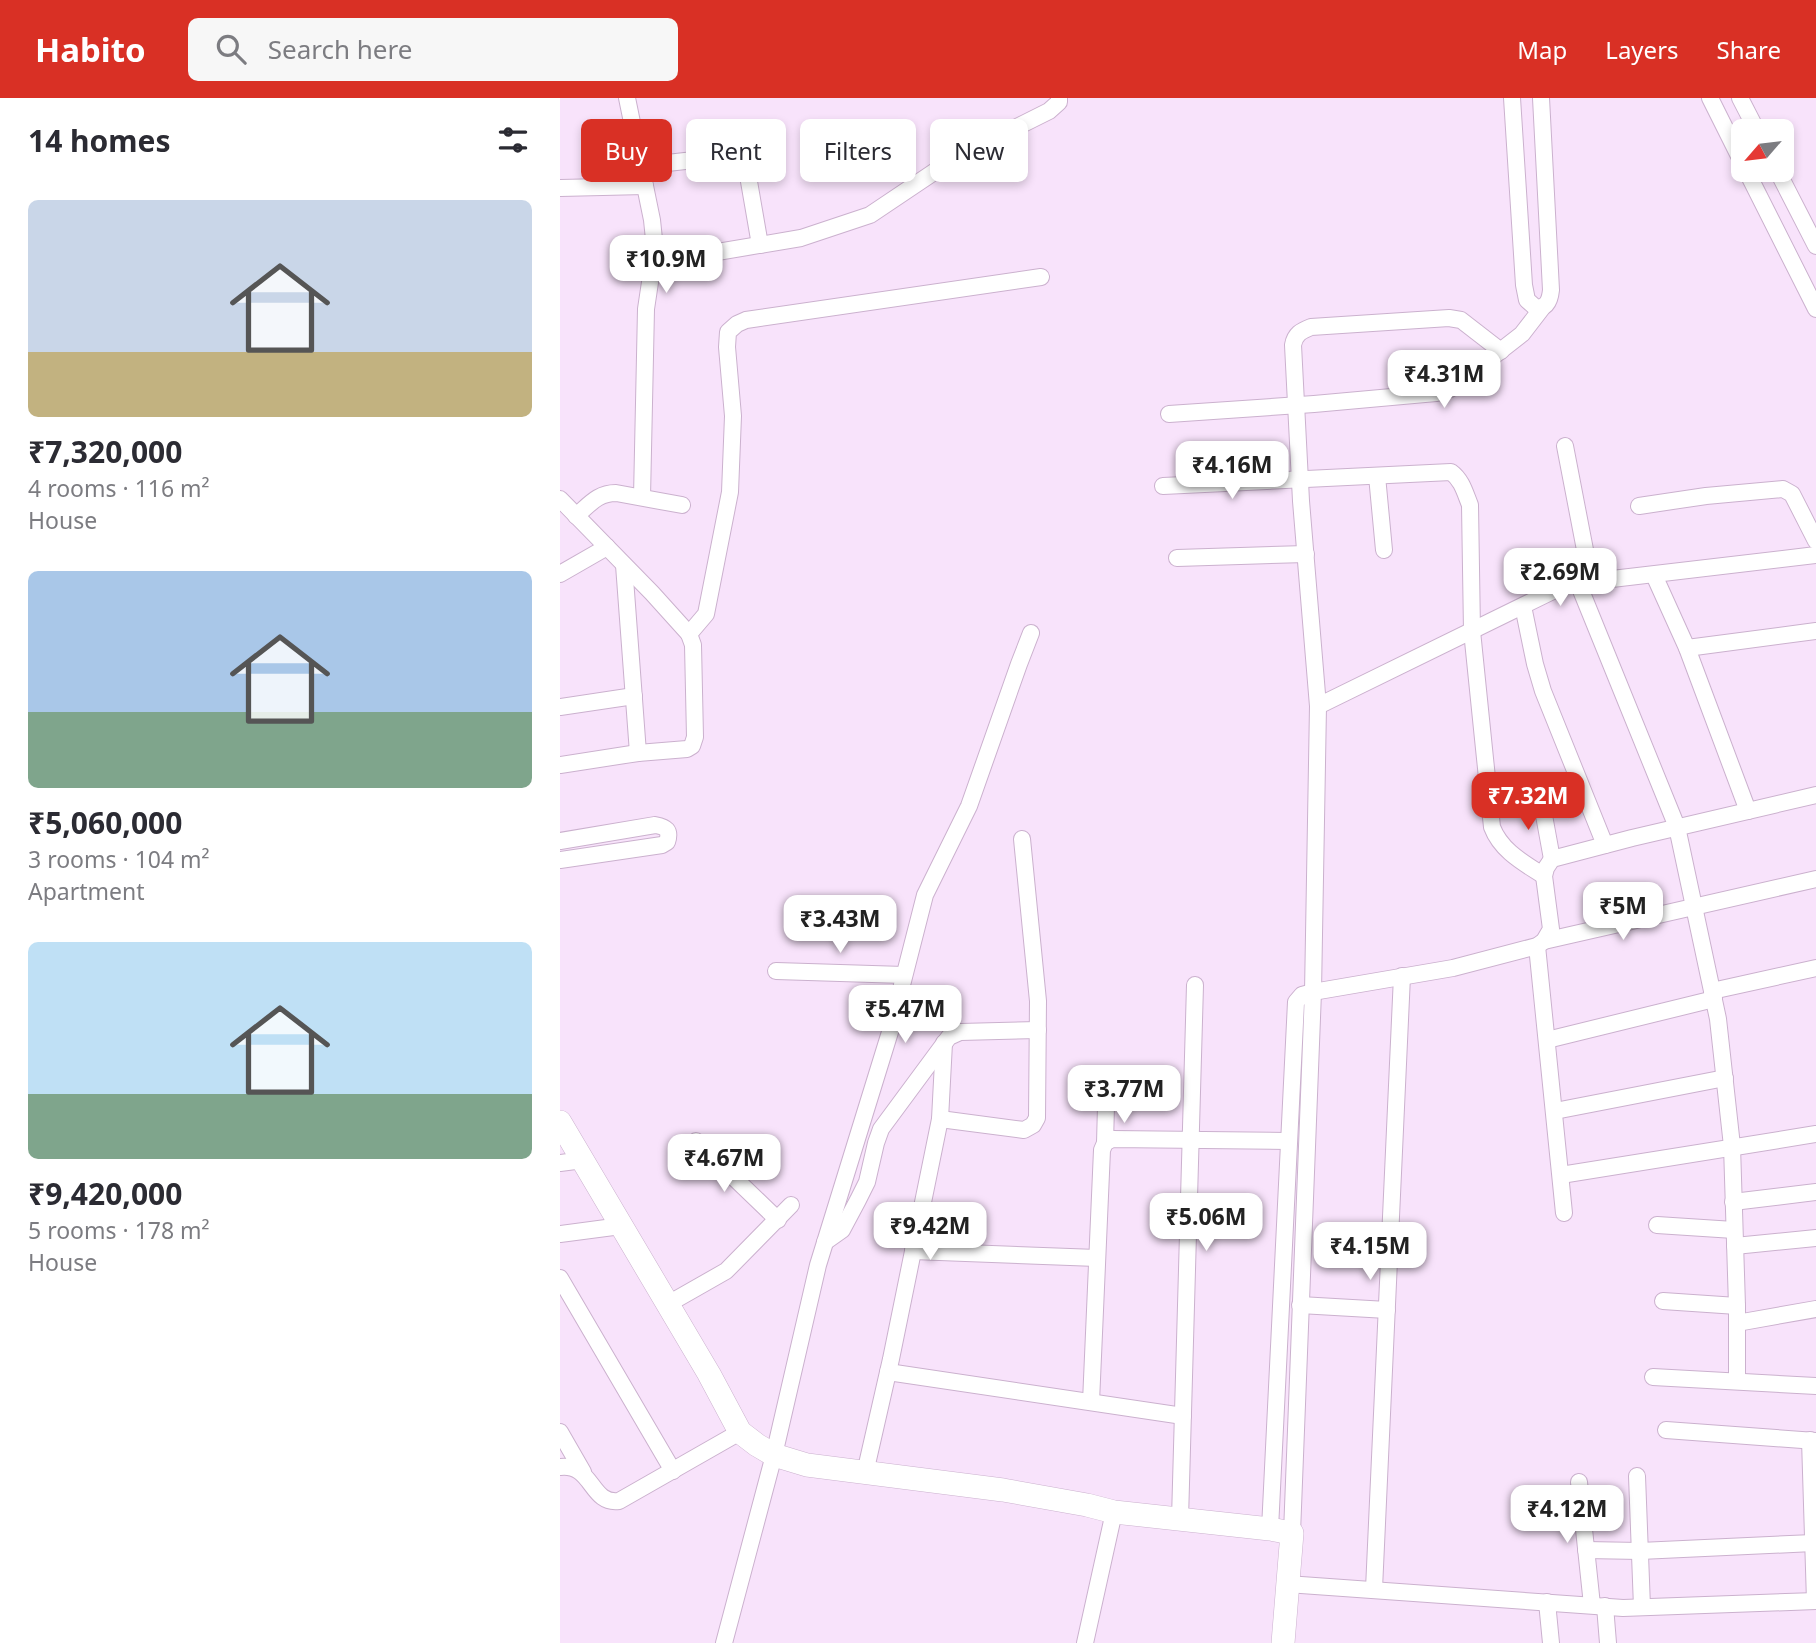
<!DOCTYPE html>
<html lang="en">
<head>
<meta charset="utf-8">
<style>
	:root { --surface:#fff; --page:#f7f7f7; --text:#2b2b33; --muted:#7c7c81; --accent:#d93025 }
	body { margin:0; font-family:"Noto Sans",sans-serif; background:var(--page); color:var(--text); height:100vh; display:flex; flex-direction:column; font-size:26px; white-space:nowrap }
	* { box-sizing:border-box; margin:0 }
	p { font-size:23px; color:var(--muted) }
	.icon { flex:none; width:38px; height:38px; fill:none; stroke:currentColor; stroke-width:2; stroke-linecap:round; stroke-linejoin:round }
	.map { position:relative; flex:1; overflow:hidden }
	.drawer { display:flex; flex-direction:column; background:var(--surface); width:560px }
	.drawer>* { flex:none }
	.guide { position:absolute; left:21px; top:21px; width:665px; height:63px; display:flex; gap:14px }
	.needle { width:46px; rotate:242deg }
	.controls { position:absolute; left:1171px; top:21px; display:grid; gap:14px }
	.controls a { display:grid; place-items:center; width:63px; height:63px; border-radius:10px; background:var(--surface); box-shadow:0 4px 10px #0003; font-size:35px }
	.price { position:absolute; translate:-50% -60px; padding:0 16px; border-radius:14px; background:#fff; color:#222; font-size:23px; line-height:46px; filter:drop-shadow(0 2px 4px #0008) }
	.price::after { content:''; position:absolute; left:50%; top:42px; width:21px; height:16px; margin-left:-10px; background:inherit; clip-path:polygon(0 0,100% 0,50% 100%) }
	.price.active { background:var(--accent); color:#fff }
	ul { padding:0; list-style:none }
	li { display:grid; align-content:center; gap:14px; height:371px; padding:0 28px }
	li span { display:grid; place-items:center; height:217px; border-radius:10px; color:#555 }
	li>.icon { margin-inline-start:auto }
	span .icon { width:126px; height:126px; fill:#fffc; stroke-width:1 }
	li b { font-size:30px }
	h2 { display:flex; justify-content:space-between; align-items:center; height:84px; padding:0 28px; font-size:30px }
	.chip { padding:0 24px; border-radius:10px; background:var(--surface); box-shadow:0 4px 10px #0003; font-size:24px; line-height:63px }
	.chip.active { background:var(--accent); color:#fff }
	header { display:flex; align-items:center; gap:42px; box-sizing:border-box; height:98px; padding:0 35px; background:var(--accent); color:#fff }
	header strong { font-size:33px }
	nav { display:flex; gap:38px; margin-inline-start:auto; font-size:24px }
	.search { width:490px; height:63px; background:var(--page); display:flex; align-items:center; gap:18px; box-sizing:border-box; padding:0 24px; border-radius:10px; color:var(--muted); font-size:26px }
	main { display:flex; flex:1; min-height:0 }
	.map>svg:first-child { display:block }
</style>
</head>
<body>
<header>
<strong>Habito</strong>
<div class="search"><svg class="icon" aria-label="search" viewBox="0 0 24 24"><circle cx="10" cy="10" r="6"/><path d="M15 15l6 6"/></svg>Search here</div>
<nav><a>Map</a><a>Layers</a><a>Share</a></nav>
</header>
<main>
<section class="drawer">
<h2>14 homes<svg class="icon" aria-label="filters" viewBox="0 0 24 24"><path d="M4 7h16M4 17h16"/><circle cx="9" cy="7" r="2"/><circle cx="15" cy="17" r="2"/></svg></h2>
<ul>
<li><span style="background:linear-gradient(#c9d6e8 70%,#c2b280 0)"><svg class="icon" aria-label="home" viewBox="0 0 24 24"><path d="M3 11l9-7 9 7M6 9v11h12V9"/></svg></span><div><b>₹7,320,000</b><p>4 rooms · 116 m²</p><p>House</p></div></li>
<li><span style="background:linear-gradient(#a9c7e8 65%,#7fa58c 0)"><svg class="icon" aria-label="home" viewBox="0 0 24 24"><path d="M3 11l9-7 9 7M6 9v11h12V9"/></svg></span><div><b>₹5,060,000</b><p>3 rooms · 104 m²</p><p>Apartment</p></div></li>
<li><span style="background:linear-gradient(#bfe0f5 70%,#7fa58c 0)"><svg class="icon" aria-label="home" viewBox="0 0 24 24"><path d="M3 11l9-7 9 7M6 9v11h12V9"/></svg></span><div><b>₹9,420,000</b><p>5 rooms · 178 m²</p><p>House</p></div></li>
</ul>
</section>
<div class="map">
<svg width="1256" height="1545" viewBox="0 0 1256 1545">
	<rect width="100%" height="100%" fill="#f8e3fb"/>
	<g fill="none" stroke-linecap="round" stroke-linejoin="round">
		<defs>
			<g id="street">
				<polyline points="67,0 92,122 95,151 86,211 82,399"/>
				<path d="M952,0L964,187L967,202L976,210C987,210 990,202 991,192L981,0"/>
				<polyline points="1150,0 1183,66"/>
				<polyline points="1180,0 1197,33"/>
				<polyline points="81,68 169,58 181,63 187,72 200,147"/>
				<polyline points="1186,72 1256,211"/>
				<polyline points="1217,72 1256,148"/>
				<polyline points="0,90 85,88"/>
				<polyline points="92,165 241,140 310,117 380,70 403,56 489,13 499,4 499,0"/>
				<polyline points="609,316 754,306 876,295 890,291 903,282 962,236 982,210"/>
				<polyline points="1005,348 1031,483"/>
				<polyline points="817,378 824,452"/>
				<path d="M603,388L891,374C902,382 905,395 910,407L912,533L932,729C941,753 964,765 984,778"/>
				<polyline points="0,401 92,495 129,536 133,547 135,639 132,648 127,651 78,655 0,667"/>
				<polyline points="1079,408 1146,398 1223,391 1232,396 1256,443"/>
				<path d="M16,418C30,406 38,395 56,395L122,407"/>
				<polyline points="617,460 746,456"/>
				<polyline points="64,467 78,655"/>
				<polyline points="0,476 47,449"/>
				<polyline points="1094,477 1127,550 1188,713"/>
				<polyline points="1018,485 1117,729 1158,921 1172,1048 1177,1208 1177,1283"/>
				<polyline points="963,508 975,566 983,593 1045,747"/>
				<polyline points="129,536 146,516 170,394 173,318 167,249 168,234 177,226 186,222 481,179"/>
				<polyline points="1127,550 1256,533"/>
				<polyline points="758,608 1003,488 1018,485 1256,457"/>
				<polyline points="0,609 74,598"/>
				<polyline points="981,701 992,761"/>
				<path d="M0,743L95,727C106,729 111,732 107,744L102,747L0,762"/>
				<polyline points="984,843 1256,781"/>
				<polyline points="977,848 1004,1115"/>
				<polyline points="216,873 344,877"/>
				<polyline points="1152,893 1256,870"/>
				<polyline points="987,942 1154,901"/>
				<polyline points="995,1013 1165,980"/>
				<polyline points="380,1021 464,1032 473,1027 477,1020 478,903 462,741"/>
				<polyline points="136,1043 218,1122"/>
				<polyline points="545,1045 546,1008"/>
				<polyline points="0,1065 23,1062"/>
				<polyline points="1001,1077 1256,1036"/>
				<polyline points="1173,1104 1256,1094"/>
				<polyline points="1097,1127 1174,1132"/>
				<polyline points="0,1136 61,1128"/>
				<polyline points="265,1144 282,1132 298,1102 307,1084 316,1045 321,1031 389,939 400,934 478,932"/>
				<polyline points="1175,1148 1256,1140"/>
				<polyline points="353,1153 537,1160"/>
				<polyline points="0,1180 113,1373"/>
				<polyline points="1103,1203 1177,1208"/>
				<polyline points="108,1206 166,1173 231,1107"/>
				<polyline points="740,1207 827,1212"/>
				<polyline points="1177,1225 1256,1211"/>
				<polyline points="328,1274 623,1318"/>
				<polyline points="1093,1279 1256,1288"/>
				<polyline points="531,1304 542,1052 545,1045 552,1041 728,1043"/>
				<polyline points="1106,1332 1256,1343"/>
				<polyline points="0,1334 23,1374"/>
				<polyline points="1250,1342 1255,1503"/>
				<path d="M0,1369C33,1365 30,1407 59,1403L180,1334"/>
				<polyline points="305,1375 331,1261 380,1021 384,945"/>
				<polyline points="1077,1378 1082,1509"/>
				<polyline points="1019,1384 1032,1507"/>
				<polyline points="620,1421 635,887"/>
				<polyline points="710,1431 736,904 742,897 753,894 893,870 977,848 984,843 991,831 984,778 986,770 992,761 1072,740 1256,697"/>
				<path d="M732,1435L753,894L758,608L741,403L733,247C735,236 741,233 751,229L889,220L901,222L941,253"/>
				<polyline points="1026,1452 1080,1453 1253,1445"/>
				<polyline points="727,1486 1063,1510 1256,1503"/>
				<polyline points="814,1491 842,878"/>
				<polyline points="987,1504 991,1545"/>
				<polyline points="1045,1508 1048,1545"/>
				<polyline points="164,1545 214,1357 258,1167 330,934 365,797 409,708 459,566 471,535"/>
				<polyline points="525,1545 554,1414"/>
			</g>
			<polyline id="secondary" points="0,1024 149,1276 180,1334 197,1347 214,1357 247,1367 443,1392 527,1407 554,1414 710,1431 732,1435 723,1545"/>
		</defs>
		<!-- street casing -->
		<use href="#street" stroke="#cbb1ce" stroke-width="18"/>
		<!-- secondary casing -->
		<use href="#secondary" stroke="#cbb1ce" stroke-width="24"/>
		<!-- street -->
		<use href="#street" stroke="#fff" stroke-width="16"/>
		<!-- secondary -->
		<use href="#secondary" stroke="#fff" stroke-width="23"/>
	</g>
</svg>
<div class="controls">
<a><svg class="needle" viewBox="-14 -14 28 28"><path d="M0-13l5 13h-10z" fill="#e53935"/><path d="M0 13l5-13h-10z" fill="#7c7c81"/></svg></a>
</div>
<b class="price" style="left:106px;top:197px">₹10.9M</b>
<b class="price" style="left:884px;top:312px">₹4.31M</b>
<b class="price" style="left:672px;top:403px">₹4.16M</b>
<b class="price" style="left:1000px;top:510px">₹2.69M</b>
<b class="price active" style="left:968px;top:734px">₹7.32M</b>
<b class="price" style="left:1063px;top:844px">₹5M</b>
<b class="price" style="left:280px;top:857px">₹3.43M</b>
<b class="price" style="left:345px;top:947px">₹5.47M</b>
<b class="price" style="left:564px;top:1027px">₹3.77M</b>
<b class="price" style="left:164px;top:1096px">₹4.67M</b>
<b class="price" style="left:646px;top:1155px">₹5.06M</b>
<b class="price" style="left:370px;top:1164px">₹9.42M</b>
<b class="price" style="left:810px;top:1184px">₹4.15M</b>
<b class="price" style="left:1007px;top:1447px">₹4.12M</b>
<div class="guide">
<a class="chip active">Buy</a>
<a class="chip">Rent</a>
<a class="chip">Filters</a>
<a class="chip">New</a>
</div>
</div>
</main>
</body>
</html>
